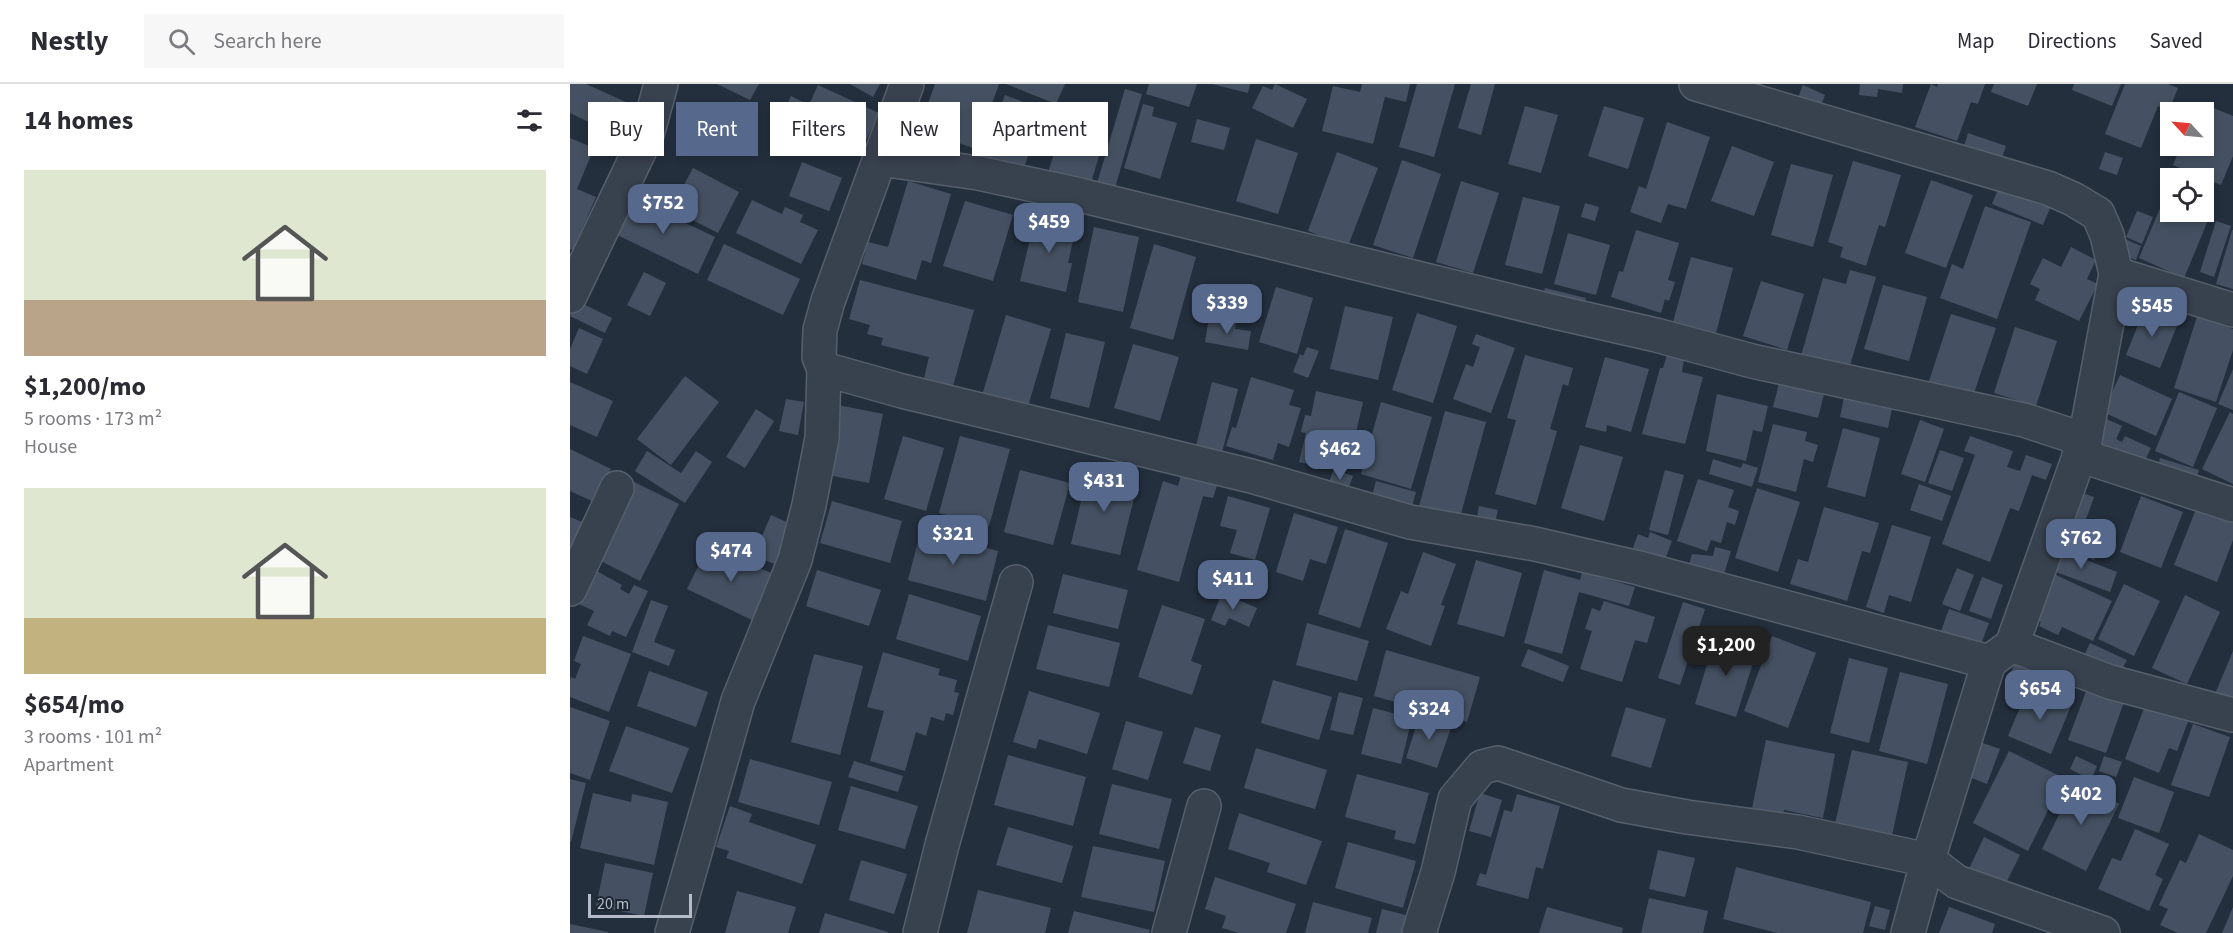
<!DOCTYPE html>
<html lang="en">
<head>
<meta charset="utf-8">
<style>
	:root { --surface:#fff; --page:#f7f7f7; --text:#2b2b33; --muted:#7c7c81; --line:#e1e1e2; --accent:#56698c }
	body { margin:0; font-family:"Source Sans 3",sans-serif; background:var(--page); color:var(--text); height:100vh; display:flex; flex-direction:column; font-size:22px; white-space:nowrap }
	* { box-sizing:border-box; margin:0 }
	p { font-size:20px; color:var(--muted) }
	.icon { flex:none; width:33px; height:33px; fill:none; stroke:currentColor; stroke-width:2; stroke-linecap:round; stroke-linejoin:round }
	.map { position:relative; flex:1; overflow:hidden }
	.sheet { display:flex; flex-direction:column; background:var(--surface); width:570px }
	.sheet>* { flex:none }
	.top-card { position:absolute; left:18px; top:18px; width:570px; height:54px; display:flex; gap:12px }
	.needle { width:39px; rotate:296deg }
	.controls { position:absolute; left:1590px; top:18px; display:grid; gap:12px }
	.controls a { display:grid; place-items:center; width:54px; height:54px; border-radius:0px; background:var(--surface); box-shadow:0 3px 9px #0003; font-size:30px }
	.scale { position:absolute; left:18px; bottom:15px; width:104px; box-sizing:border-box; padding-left:6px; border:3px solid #b4bcc9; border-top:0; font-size:16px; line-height:21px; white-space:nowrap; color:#b4bcc9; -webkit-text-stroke:4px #1d2633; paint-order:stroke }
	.price { position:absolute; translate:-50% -51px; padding:0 14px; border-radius:12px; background:var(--accent); color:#fff; font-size:20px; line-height:39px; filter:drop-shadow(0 2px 3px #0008) }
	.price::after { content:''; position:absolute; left:50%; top:36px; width:18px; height:14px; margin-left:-9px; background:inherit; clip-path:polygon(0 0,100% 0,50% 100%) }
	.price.on { background:#222; color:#fff }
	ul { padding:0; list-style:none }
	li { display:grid; align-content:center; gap:12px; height:318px; padding:0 24px }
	li span { display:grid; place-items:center; height:186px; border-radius:0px; color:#555 }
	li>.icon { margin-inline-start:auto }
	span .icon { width:108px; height:108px; fill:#fffc; stroke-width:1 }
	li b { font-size:26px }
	h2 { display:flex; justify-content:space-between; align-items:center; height:72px; padding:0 24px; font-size:26px }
	.chip { padding:0 21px; border-radius:0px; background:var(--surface); box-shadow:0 3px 9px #0003; font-size:21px; line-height:54px }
	.chip.on { background:var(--accent); color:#fff }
	header { display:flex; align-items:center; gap:36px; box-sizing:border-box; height:84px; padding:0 30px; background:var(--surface); border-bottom:2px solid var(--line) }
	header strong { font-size:28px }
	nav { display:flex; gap:33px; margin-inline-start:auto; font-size:21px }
	.search { width:420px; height:54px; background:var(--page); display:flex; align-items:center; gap:15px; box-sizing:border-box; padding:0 21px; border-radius:0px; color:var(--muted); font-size:22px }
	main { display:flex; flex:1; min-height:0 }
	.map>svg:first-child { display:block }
</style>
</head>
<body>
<header>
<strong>Nestly</strong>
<div class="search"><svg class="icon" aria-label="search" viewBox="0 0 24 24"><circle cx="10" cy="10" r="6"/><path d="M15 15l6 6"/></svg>Search here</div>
<nav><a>Map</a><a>Directions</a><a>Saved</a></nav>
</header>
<main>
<section class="sheet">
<h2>14 homes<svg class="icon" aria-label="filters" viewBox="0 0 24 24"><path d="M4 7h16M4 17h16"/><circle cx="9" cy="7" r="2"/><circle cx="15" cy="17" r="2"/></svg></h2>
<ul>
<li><span style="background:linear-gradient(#dfe7d0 70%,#b9a48a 0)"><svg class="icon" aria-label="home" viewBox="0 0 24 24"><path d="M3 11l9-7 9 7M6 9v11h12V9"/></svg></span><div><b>$1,200/mo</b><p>5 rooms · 173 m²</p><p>House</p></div></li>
<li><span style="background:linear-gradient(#dfe7d0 70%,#c2b280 0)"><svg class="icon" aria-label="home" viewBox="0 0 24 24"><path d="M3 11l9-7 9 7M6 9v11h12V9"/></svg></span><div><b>$654/mo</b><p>3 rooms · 101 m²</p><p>Apartment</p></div></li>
</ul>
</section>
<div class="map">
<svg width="1663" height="849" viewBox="0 0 1663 849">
	<rect width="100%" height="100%" fill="#242f3e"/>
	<!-- building -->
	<g fill="#455162">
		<polygon points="0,0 16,0 67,23 57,44 52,41 43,60 22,50 27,42 0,29"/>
		<polygon points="147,0 189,0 180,16"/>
		<polygon points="280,0 310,0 303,13"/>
		<polygon points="365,0 429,0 406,65 349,45"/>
		<polygon points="436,0 495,0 486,20"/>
		<polygon points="579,0 627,0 619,23 576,10"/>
		<polygon points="642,0 680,0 678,9"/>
		<polygon points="705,0 737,15 723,44 682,24 693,2 702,6"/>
		<polygon points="792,0 840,0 836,18 815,13 803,60 752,47 763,2 790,8"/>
		<polygon points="847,0 885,0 864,73 829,63"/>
		<polygon points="901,0 925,0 911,51 888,44"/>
		<polygon points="1290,0 1333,0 1332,9 1308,5 1307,13 1289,11"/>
		<polygon points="1361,0 1367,3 1368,0 1415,0 1408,20 1401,18 1387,57 1345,43"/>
		<polygon points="1424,0 1467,0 1458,22 1421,8"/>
		<polygon points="1504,0 1551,0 1542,22 1502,6"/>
		<polygon points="1555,0 1598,0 1608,4 1599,26 1588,22 1571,64 1535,50"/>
		<polygon points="248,1 309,29 289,71 211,34 221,12 239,21"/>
		<polygon points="1233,1 1255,11 1248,29 1226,19"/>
		<polygon points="555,5 572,10 543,111 525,106"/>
		<polygon points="435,11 475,26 453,86 412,71"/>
		<polygon points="1629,18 1663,32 1663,72 1651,101 1603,81 1611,62 1634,62 1634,28 1624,28"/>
		<polygon points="573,20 584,23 582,32 607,39 590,95 554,84"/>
		<polygon points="955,22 988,31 971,89 938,80"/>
		<polygon points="1034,22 1074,34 1058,85 1018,72"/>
		<polygon points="627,35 660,44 654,66 621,58"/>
		<polygon points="1097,38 1140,53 1116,125 1098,120 1091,139 1060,128 1069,102 1076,105"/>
		<polygon points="491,46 533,59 520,102 478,89"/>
		<polygon points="1398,49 1436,62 1429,82 1392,69"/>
		<polygon points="0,54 24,64 7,105 26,113 3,166 0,165"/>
		<polygon points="686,55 728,69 708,130 666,117"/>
		<polygon points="1162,62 1204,78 1184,132 1141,117"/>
		<polygon points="767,68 808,84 778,162 738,147"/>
		<polygon points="1535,68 1553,74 1547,91 1529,85"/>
		<polygon points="832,76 871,90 843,174 803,161"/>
		<polygon points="1283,77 1331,91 1315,143 1309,141 1296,182 1270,173 1273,163 1258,158"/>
		<polygon points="232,78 272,94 259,127 219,112"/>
		<polygon points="1221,80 1263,91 1243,163 1201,151"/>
		<polygon points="123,84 169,108 148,149 101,125"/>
		<polygon points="1361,96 1403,111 1376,184 1335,169"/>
		<polygon points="338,97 381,110 361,179 352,176 346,196 292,180 298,158 318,163"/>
		<polygon points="891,97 929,109 903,189 866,178"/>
		<polygon points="1430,101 1481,122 1473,141 1422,120"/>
		<polygon points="59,112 145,153 128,190 41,148"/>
		<polygon points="953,113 990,122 972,190 935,181"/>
		<polygon points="1594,115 1600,118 1600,128 1624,128 1639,134 1614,194 1569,174"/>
		<polygon points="182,116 212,130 215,123 233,131 230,138 248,146 231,180 166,149"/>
		<polygon points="395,117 443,131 423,197 373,182"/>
		<polygon points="1015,119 1029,123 1025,137 1011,133"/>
		<polygon points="1415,122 1461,138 1427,235 1370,214 1382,180 1393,185"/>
		<polygon points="1567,127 1583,133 1572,160 1556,153"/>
		<polygon points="466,130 507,140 498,179 502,179 496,208 450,197"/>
		<polygon points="1646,137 1661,142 1644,193 1630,188"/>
		<polygon points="524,143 569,153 553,228 508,218"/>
		<polygon points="1066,146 1109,159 1098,196 1105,198 1099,217 1095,215 1091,229 1041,213 1049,187 1053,188"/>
		<polygon points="1662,146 1663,146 1663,205 1646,200"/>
		<polygon points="998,149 1040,161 1026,211 984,200"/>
		<polygon points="1555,155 1571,162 1566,176 1549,169"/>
		<polygon points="154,160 230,195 213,231 137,196"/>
		<polygon points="584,160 626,173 603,256 560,244"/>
		<polygon points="1501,163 1526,176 1517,195 1528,200 1509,237 1465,216 1470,205 1460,200 1473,174 1491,183"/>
		<polygon points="1121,173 1163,184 1146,249 1103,238"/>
		<polygon points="1280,186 1306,193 1279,285 1231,272 1253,194 1276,200"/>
		<polygon points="74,188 96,199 80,232 57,221"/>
		<polygon points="290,196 404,226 383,302 354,294 359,273 311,261 313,254 297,250 300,241 279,235"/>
		<polygon points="1191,197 1234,210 1217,266 1173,252"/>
		<polygon points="1313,201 1357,213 1339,277 1294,265"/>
		<polygon points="706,203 743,214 727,270 689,258"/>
		<polygon points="975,204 1016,214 1012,228 971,219"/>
		<polygon points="5,216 42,234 35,249 0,232"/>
		<polygon points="775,222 823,233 808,296 760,285"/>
		<polygon points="1575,223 1609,237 1590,284 1556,271"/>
		<polygon points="847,229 887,242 863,319 822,306"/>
		<polygon points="1381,230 1426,244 1402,315 1358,300"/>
		<polygon points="436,231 481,245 456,329 411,315"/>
		<polygon points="1627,233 1663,245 1663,266 1646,318 1604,304"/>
		<polygon points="639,234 666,239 665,245 681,247 678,266 635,258"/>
		<polygon points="1445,243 1487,257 1466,322 1424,309"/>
		<polygon points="9,244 33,255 17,290 0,282 0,265"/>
		<polygon points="496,249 535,258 519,324 480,314"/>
		<polygon points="906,250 945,264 921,329 883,315 896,280 903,283 910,263 902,260"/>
		<polygon points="563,260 609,273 590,337 544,324"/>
		<polygon points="737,263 749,267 738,294 723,288 730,270 733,272"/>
		<polygon points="955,271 1003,284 998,302 993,300 980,345 987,347 966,421 925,410 946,336 937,334"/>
		<polygon points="1097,271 1114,275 1112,288 1133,293 1115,360 1072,350 1090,284 1093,284"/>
		<polygon points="1035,273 1079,285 1061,348 1037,341 1036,348 1015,343"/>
		<polygon points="1663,285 1663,326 1648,320"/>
		<polygon points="1550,291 1602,315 1586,352 1533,328"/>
		<polygon points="115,292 149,318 101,381 67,355"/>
		<polygon points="681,293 724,306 719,321 731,324 719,363 708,359 703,376 656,362 662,343 666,344"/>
		<polygon points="0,298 43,317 27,353 0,341"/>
		<polygon points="642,298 668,305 650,377 624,370"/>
		<polygon points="1209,299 1254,310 1248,334 1203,323"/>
		<polygon points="746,307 793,318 778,383 756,378 755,384 729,378 736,349 731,348 735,331 741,332"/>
		<polygon points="1609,308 1647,324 1623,383 1585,367"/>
		<polygon points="1147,310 1198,322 1192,348 1183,346 1176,377 1136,367"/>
		<polygon points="1274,314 1322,325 1318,344 1270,333"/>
		<polygon points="216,315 234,318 228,351 209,347"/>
		<polygon points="811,318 862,333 841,405 791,390"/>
		<polygon points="268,321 313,330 299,399 253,390"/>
		<polygon points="186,325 204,337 175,384 156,373"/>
		<polygon points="875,327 916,338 889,437 848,426"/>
		<polygon points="1660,328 1663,330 1663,400 1632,385"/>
		<polygon points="1530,332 1552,342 1546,355 1552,358 1555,352 1581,364 1573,380 1516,363"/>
		<polygon points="1350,336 1374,345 1355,398 1331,390"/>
		<polygon points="1203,340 1237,348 1235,357 1248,361 1243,378 1234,375 1226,408 1188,398"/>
		<polygon points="1273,344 1310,354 1295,413 1257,403"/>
		<polygon points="333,352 374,364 356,427 314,415"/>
		<polygon points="390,352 440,365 419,442 369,429"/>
		<polygon points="1400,352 1443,367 1437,383 1450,387 1456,371 1482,380 1476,396 1462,391 1449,427 1440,424 1420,478 1372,460 1405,371 1394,367"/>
		<polygon points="1010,361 1053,373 1034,437 991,424"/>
		<polygon points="0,365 41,385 24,418 0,407"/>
		<polygon points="1370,366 1394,374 1382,407 1358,399"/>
		<polygon points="77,367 111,389 126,367 142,378 115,419 65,387"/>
		<polygon points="1590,374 1629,386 1624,402 1585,392"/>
		<polygon points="1143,375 1171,384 1173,379 1188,384 1182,403 1139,390"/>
		<polygon points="764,385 783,392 776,410 757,403"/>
		<polygon points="450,386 500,399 483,461 434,448"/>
		<polygon points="1095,386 1114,391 1098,451 1079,446"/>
		<polygon points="518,387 568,398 550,471 501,460"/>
		<polygon points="612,387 648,398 643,414 633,412 609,498 567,486 593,397 608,402"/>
		<polygon points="1128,395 1164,406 1158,423 1169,427 1165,441 1157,438 1151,459 1141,456 1137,467 1107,457"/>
		<polygon points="60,396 109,420 70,497 21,472"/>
		<polygon points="806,397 846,408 841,426 801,415"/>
		<polygon points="1349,400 1381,412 1372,437 1340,426"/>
		<polygon points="1187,404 1230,418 1208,488 1165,474"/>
		<polygon points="1501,405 1524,413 1510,452 1530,459 1524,476 1482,461"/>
		<polygon points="658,412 700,424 685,476 660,469 667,446 650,442"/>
		<polygon points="1571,412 1613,428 1591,484 1550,468"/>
		<polygon points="262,417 332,437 320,479 250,459"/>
		<polygon points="1628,420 1663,434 1663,456 1647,498 1604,481"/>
		<polygon points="909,422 928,426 924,443 906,439"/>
		<polygon points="1254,423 1309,439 1300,469 1292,467 1277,517 1220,500 1228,475 1238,478"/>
		<polygon points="724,429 768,443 756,480 740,475 733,497 706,488"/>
		<polygon points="201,431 223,441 205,480 189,474 194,463 188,461"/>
		<polygon points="0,433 17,440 0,478"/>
		<polygon points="1322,441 1361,453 1341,518 1319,511 1314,529 1296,523"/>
		<polygon points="775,445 818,459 790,544 748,530"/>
		<polygon points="351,446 428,467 416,517 338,496"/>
		<polygon points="1080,448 1102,457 1092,484 1060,472 1068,450 1078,454"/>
		<polygon points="1145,463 1161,467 1152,497 1116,492 1122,470 1143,472"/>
		<polygon points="1483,463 1547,488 1540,508 1475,484"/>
		<polygon points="137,464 171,480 173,476 203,490 182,536 117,505"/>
		<polygon points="853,468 886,480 871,521 875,522 861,562 816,545 831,507 838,510"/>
		<polygon points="906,476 952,489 934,553 887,540"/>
		<polygon points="1387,484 1404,491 1390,527 1372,520"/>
		<polygon points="23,485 52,501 50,505 59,510 64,501 78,507 56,553 42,547 40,552 17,541 24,527 7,519"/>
		<polygon points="247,486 311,506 299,542 236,522"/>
		<polygon points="974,486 1010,496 1012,488 1065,503 1059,522 1009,508 992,570 954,559"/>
		<polygon points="493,490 558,506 548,545 483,529"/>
		<polygon points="1486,491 1542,517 1523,557 1492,543 1488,551 1469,542 1471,538 1459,533"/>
		<polygon points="1412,493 1433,501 1421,535 1399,527"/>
		<polygon points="1554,500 1590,517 1564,572 1528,555"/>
		<polygon points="652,509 687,524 679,543 659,534 655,542 641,536"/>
		<polygon points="339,510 411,532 398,577 326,555"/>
		<polygon points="1615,511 1650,528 1617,600 1582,584"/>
		<polygon points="81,516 98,522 84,558 105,566 99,582 62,568"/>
		<polygon points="1034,517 1085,533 1077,559 1065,556 1052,598 1010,585 1022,547 1015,545 1022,524 1030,527"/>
		<polygon points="1113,518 1135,525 1110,601 1088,594"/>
		<polygon points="592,521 635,535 621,577 632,581 622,611 568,593"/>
		<polygon points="1379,525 1419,539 1411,560 1371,547"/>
		<polygon points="737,539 799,557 787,597 726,581"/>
		<polygon points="478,541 550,559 539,603 466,585"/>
		<polygon points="13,552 61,570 39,628 0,613 0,596 1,593 5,595 11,580 4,577"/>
		<polygon points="1202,552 1246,569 1218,644 1174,627"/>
		<polygon points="1145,554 1187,566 1166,633 1125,620"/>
		<polygon points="1520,559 1557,576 1547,595 1511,578"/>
		<polygon points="958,565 999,582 993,598 951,582"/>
		<polygon points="816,566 910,593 897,638 804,612"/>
		<polygon points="1451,567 1504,592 1495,613 1441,588"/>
		<polygon points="1663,567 1663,618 1645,610"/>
		<polygon points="313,568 370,585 368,591 387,596 384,608 389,609 383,631 376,629 374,637 361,633 356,652 346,648 335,687 300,677 314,627 297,623"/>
		<polygon points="244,570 293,582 270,671 221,658"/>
		<polygon points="1279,574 1318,584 1299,659 1260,649"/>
		<polygon points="79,587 138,608 126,643 67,622"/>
		<polygon points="1330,588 1378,600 1357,680 1309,667"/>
		<polygon points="703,596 762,613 749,656 691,639"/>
		<polygon points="1518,602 1555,615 1536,669 1498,656"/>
		<polygon points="1458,604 1501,622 1481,670 1438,652"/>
		<polygon points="459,607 530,629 517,670 469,655 466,665 443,658"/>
		<polygon points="769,608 793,614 783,651 760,646"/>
		<polygon points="1576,619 1619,635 1607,667 1599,664 1589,689 1555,675"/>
		<polygon points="0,623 40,637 20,696 0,689"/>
		<polygon points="1056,623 1096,635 1081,684 1041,672"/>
		<polygon points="803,624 842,634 831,680 791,670"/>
		<polygon points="850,630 882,641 867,684 836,674"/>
		<polygon points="556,637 593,648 578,696 542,685"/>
		<polygon points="1623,640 1660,653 1639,713 1601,701"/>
		<polygon points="56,642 119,664 102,709 39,687"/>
		<polygon points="625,643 651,651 640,687 613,679"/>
		<polygon points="1196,656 1265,670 1253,734 1214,726 1211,740 1180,734"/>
		<polygon points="1410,658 1430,665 1417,700 1397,692"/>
		<polygon points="686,664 757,686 745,725 674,704"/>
		<polygon points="1282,666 1338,678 1318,770 1261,757"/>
		<polygon points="1439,667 1494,694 1458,767 1403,739"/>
		<polygon points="438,671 516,693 503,742 424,721"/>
		<polygon points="1506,672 1527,682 1521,696 1500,685"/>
		<polygon points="1534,672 1552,678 1546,693 1529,687"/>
		<polygon points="180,675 262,698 249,741 168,718"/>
		<polygon points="284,677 333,692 328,708 278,693"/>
		<polygon points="787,690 859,709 845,760 824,755 826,747 775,733"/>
		<polygon points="1564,693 1604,708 1589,749 1548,734"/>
		<polygon points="0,695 16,699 1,758 0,758"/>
		<polygon points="1505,698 1549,720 1516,787 1472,765"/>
		<polygon points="542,700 602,715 589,765 529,750"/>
		<polygon points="281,702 348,722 335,765 268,746"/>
		<polygon points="23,709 61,718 62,710 98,718 84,781 10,764"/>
		<polygon points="910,709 932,716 921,753 899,747"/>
		<polygon points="947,710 990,722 973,785 966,783 958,815 906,801 910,789 916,791 934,726 942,728"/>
		<polygon points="160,722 182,730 179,738 246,761 232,800 156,774 159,767 146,763"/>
		<polygon points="669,729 752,757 736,801 697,788 700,779 658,765"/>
		<polygon points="438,743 503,762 492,799 426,781"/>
		<polygon points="1565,745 1599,760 1585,791 1593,795 1579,827 1528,805 1542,774 1551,777"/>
		<polygon points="1629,750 1663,766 1663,792 1636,849 1608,849 1590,841 1598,825 1589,821 1610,776 1616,779"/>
		<polygon points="1414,753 1450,771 1433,805 1398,787"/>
		<polygon points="778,758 846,777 833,824 765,804"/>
		<polygon points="523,762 595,777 584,828 511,813"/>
		<polygon points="1088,766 1125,774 1115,813 1079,805"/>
		<polygon points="291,776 337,790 324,830 279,816"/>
		<polygon points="35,779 83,789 74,832 26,822"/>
		<polygon points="1166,783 1301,818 1293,849 1207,849 1153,835"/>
		<polygon points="645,793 726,820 716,849 669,849 652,844 656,832 635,825"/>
		<polygon points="408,806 481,824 475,849 397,849"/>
		<polygon points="167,807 226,823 218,849 155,849"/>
		<polygon points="1079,814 1138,827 1133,849 1071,849"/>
		<polygon points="743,818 802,834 798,849 735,849"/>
		<polygon points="1305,822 1320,826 1315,846 1299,842"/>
		<polygon points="977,823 1053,844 1052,849 969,849"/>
		<polygon points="1379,823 1425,840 1422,849 1369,849"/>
		<polygon points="1663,823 1663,849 1652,849"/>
		<polygon points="812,825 844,833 840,849 806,849"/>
		<polygon points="504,827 580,846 579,849 498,849"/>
		<polygon points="255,829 318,848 318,849 249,849"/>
		<polygon points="0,840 38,848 38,849 0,849"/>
	</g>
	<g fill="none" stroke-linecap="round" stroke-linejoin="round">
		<defs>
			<g id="minor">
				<polyline points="1126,0 1478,104 1503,115 1528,130 1537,151 1546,190 1515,356 1442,561 1419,578 1358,776 1387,798 1533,849"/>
				<polyline points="310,75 408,89 510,111 985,228 1086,251 1182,277 1454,336 1515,356"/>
				<polyline points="1546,190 1663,226"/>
				<polyline points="0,212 77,51 91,0"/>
				<polyline points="254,285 332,307 681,392 840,438 965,460 1069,484 1419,578"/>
				<polyline points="1509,371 1663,421"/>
				<polyline points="0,505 47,404"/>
				<polyline points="1442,561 1540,598 1663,631"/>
				<polyline points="102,849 168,617 225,476 239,421 252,354 254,285 249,273 250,246 258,217 337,0"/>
				<polyline points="350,849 372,761 446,498"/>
				<polyline points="599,849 634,722"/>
				<polyline points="849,849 868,788 885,715 912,683 928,679 1051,721 1117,733 1228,748 1358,776 1338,849"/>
			</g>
		</defs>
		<!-- minor casing -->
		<use href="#minor" stroke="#565f6c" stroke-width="36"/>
		<!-- minor -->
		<use href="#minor" stroke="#38414e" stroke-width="33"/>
	</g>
</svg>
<div class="controls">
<a><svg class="needle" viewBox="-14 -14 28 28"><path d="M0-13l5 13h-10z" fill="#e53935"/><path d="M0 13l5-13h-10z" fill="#7c7c81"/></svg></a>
<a><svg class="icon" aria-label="locate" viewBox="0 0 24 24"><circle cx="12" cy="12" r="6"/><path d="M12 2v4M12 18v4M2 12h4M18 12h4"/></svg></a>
</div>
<div class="scale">20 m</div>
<b class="price" style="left:93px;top:151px">$752</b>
<b class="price" style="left:479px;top:170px">$459</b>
<b class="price" style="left:657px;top:251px">$339</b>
<b class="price" style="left:1582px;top:254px">$545</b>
<b class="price" style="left:770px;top:397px">$462</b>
<b class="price" style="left:534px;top:429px">$431</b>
<b class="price" style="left:383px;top:482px">$321</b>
<b class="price" style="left:1511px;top:486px">$762</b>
<b class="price" style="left:161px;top:499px">$474</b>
<b class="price" style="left:663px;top:527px">$411</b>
<b class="price on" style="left:1156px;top:593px">$1,200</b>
<b class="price" style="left:1470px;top:637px">$654</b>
<b class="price" style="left:859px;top:657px">$324</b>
<b class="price" style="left:1511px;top:742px">$402</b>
<div class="top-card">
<a class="chip">Buy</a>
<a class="chip on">Rent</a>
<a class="chip">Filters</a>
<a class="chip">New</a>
<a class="chip">Apartment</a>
</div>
</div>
</main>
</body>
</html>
